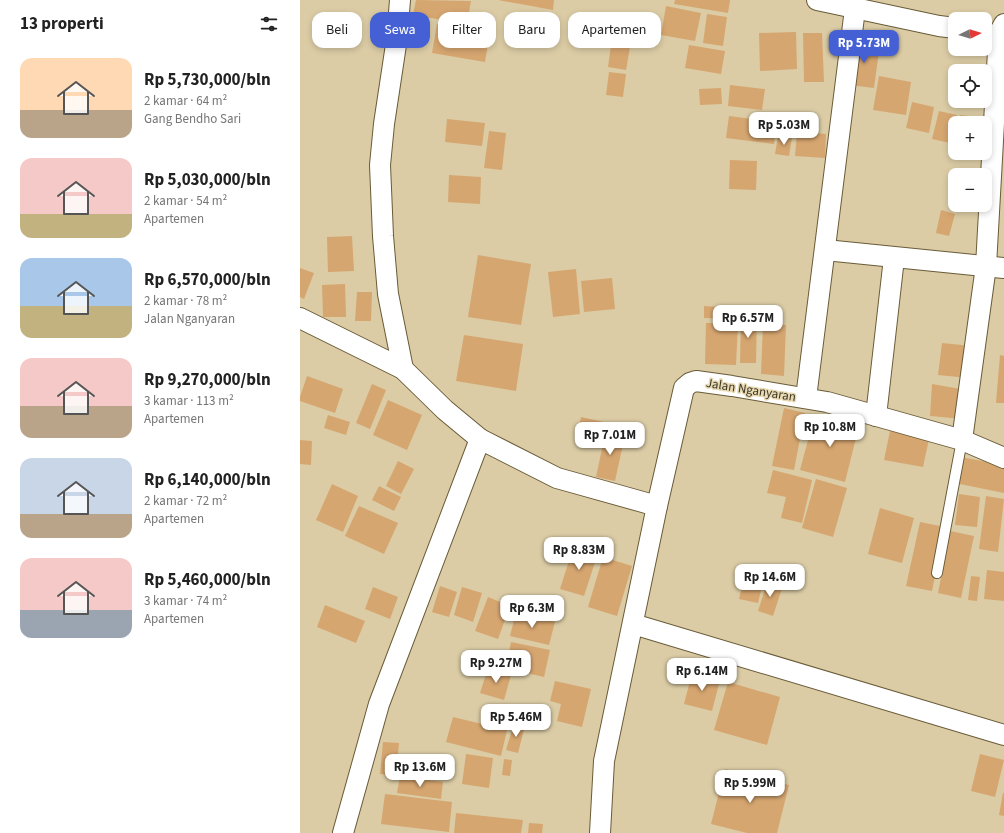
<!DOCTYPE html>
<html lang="id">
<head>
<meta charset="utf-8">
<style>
	:root { --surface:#fff; --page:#f6f6f6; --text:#222; --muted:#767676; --accent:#4560d4 }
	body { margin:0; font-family:"Source Sans 3",sans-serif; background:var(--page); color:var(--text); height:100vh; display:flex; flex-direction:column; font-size:15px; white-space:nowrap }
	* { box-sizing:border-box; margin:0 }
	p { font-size:13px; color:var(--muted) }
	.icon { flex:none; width:22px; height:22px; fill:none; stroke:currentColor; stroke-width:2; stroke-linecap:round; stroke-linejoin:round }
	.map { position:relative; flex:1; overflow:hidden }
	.details { display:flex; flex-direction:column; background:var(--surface); width:300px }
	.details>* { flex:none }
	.guide { position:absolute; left:12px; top:12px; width:380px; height:36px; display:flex; gap:8px }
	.needle { width:26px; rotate:85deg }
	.fabs { position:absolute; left:648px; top:12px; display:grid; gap:8px }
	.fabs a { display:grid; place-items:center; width:44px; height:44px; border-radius:8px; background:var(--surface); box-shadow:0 2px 6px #0003; font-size:20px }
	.price { position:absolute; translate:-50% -34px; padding:0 9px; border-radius:8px; background:#fff; color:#222; font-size:13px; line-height:26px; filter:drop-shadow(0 1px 2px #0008) }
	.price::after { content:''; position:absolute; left:50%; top:24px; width:12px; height:9px; margin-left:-6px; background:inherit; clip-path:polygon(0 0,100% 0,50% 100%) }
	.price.current { background:var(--accent); color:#fff }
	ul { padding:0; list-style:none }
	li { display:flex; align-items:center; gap:12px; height:100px; padding:0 20px }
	li span { display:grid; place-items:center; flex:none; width:112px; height:80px; border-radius:12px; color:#555 }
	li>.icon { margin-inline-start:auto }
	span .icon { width:48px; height:48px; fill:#fffc; stroke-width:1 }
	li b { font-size:17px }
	h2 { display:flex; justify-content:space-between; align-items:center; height:48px; padding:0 20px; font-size:17px }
	.pill { padding:0 14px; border-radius:12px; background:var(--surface); box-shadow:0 2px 6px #0003; font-size:14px; line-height:36px }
	.pill.current { background:var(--accent); color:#fff }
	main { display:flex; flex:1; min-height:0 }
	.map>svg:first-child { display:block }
</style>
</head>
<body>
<main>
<section class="details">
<h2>13 properti<svg class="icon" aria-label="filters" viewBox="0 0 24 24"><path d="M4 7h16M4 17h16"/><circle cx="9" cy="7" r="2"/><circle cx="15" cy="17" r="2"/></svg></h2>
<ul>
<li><span style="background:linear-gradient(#ffd9b3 65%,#b9a48a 0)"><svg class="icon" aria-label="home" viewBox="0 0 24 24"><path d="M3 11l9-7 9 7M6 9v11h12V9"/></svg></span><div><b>Rp 5,730,000/bln</b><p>2 kamar · 64 m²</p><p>Gang Bendho Sari</p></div></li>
<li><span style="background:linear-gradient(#f6c9c9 70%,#c2b280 0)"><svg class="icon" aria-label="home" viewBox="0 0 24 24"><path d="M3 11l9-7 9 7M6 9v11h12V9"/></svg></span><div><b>Rp 5,030,000/bln</b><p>2 kamar · 54 m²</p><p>Apartemen</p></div></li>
<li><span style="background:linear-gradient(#a9c7e8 60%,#c2b280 0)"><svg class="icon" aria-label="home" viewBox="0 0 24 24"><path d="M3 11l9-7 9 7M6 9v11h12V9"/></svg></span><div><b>Rp 6,570,000/bln</b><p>2 kamar · 78 m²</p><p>Jalan Nganyaran</p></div></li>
<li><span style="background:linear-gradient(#f6c9c9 60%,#b9a48a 0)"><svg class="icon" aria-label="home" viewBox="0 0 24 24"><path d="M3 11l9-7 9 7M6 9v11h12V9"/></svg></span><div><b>Rp 9,270,000/bln</b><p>3 kamar · 113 m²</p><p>Apartemen</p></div></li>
<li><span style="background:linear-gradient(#c9d6e8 70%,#b9a48a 0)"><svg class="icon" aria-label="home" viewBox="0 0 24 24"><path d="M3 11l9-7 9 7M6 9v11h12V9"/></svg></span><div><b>Rp 6,140,000/bln</b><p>2 kamar · 72 m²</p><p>Apartemen</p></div></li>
<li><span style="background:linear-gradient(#f6c9c9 65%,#9aa5b1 0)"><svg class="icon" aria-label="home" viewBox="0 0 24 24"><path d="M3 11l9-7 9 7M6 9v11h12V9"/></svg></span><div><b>Rp 5,460,000/bln</b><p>3 kamar · 74 m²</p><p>Apartemen</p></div></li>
</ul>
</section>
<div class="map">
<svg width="704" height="833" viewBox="0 0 704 833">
	<rect width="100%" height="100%" fill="#dbcca5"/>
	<!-- building -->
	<g fill="#d6a670">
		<polygon points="116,0 171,1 167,24 113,15"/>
		<polygon points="198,0 254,0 253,10"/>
		<polygon points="375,0 430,0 428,13 374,4"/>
		<polygon points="366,6 401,13 395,41 361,35"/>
		<polygon points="407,14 427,17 423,46 403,43"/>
		<polygon points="137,24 190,32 185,62 132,53"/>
		<polygon points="496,32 497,69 460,71 459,33"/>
		<polygon points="503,33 522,33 524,82 504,82"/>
		<polygon points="312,38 331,41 326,70 308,67"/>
		<polygon points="555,41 580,44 574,88 549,85"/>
		<polygon points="389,45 425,51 421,74 385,68"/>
		<polygon points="309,72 326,74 323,97 306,95"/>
		<polygon points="579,76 611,82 606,115 573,110"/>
		<polygon points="430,85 465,89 462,110 428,106"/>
		<polygon points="421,88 422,104 400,105 399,89"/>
		<polygon points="612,102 634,107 629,133 606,128"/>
		<polygon points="639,111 657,115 650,143 632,139"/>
		<polygon points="660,115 678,117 678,123 659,123"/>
		<polygon points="429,116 477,122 474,144 426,138"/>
		<polygon points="147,119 185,123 182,146 145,142"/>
		<polygon points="189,131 206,133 202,170 184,168"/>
		<polygon points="497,132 526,134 525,158 495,156"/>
		<polygon points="478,136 492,138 489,156 475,154"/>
		<polygon points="430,160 457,161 456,190 429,189"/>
		<polygon points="149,175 181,177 180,204 148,202"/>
		<polygon points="641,210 655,214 649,236 636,233"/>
		<polygon points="52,236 54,271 28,272 27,237"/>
		<polygon points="178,255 231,264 221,325 168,317"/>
		<polygon points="0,268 14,273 4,299 0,297"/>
		<polygon points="276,269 280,314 253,317 248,272"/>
		<polygon points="312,278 315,309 284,312 281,281"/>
		<polygon points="45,284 46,317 23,317 22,285"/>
		<polygon points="57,292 72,292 71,321 55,321"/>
		<polygon points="404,306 437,308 436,319 404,318"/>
		<polygon points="441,315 457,316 456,363 440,363"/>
		<polygon points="406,323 438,324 436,365 405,364"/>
		<polygon points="463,324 486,325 484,376 461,374"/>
		<polygon points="164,335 223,344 216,391 156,381"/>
		<polygon points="642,343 672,346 669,378 638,375"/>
		<polygon points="700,355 704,356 704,403 696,403"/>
		<polygon points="7,376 43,389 35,413 0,401 0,397"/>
		<polygon points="72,384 86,390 70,429 56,423"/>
		<polygon points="632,384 666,390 663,419 630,416"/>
		<polygon points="88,400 122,415 107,450 73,435"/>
		<polygon points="484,408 505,413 494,470 472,466"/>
		<polygon points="515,414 559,426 545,482 500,470"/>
		<polygon points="28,415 50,422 46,435 24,428"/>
		<polygon points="281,417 304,422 300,438 278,433"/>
		<polygon points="306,430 325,435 315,481 296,477"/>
		<polygon points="590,431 629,439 623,467 584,460"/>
		<polygon points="0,440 12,441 11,465 0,464"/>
		<polygon points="660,457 704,465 704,493 655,483"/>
		<polygon points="98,461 114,469 101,494 86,486"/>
		<polygon points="473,470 512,480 502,523 481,518 486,497 467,493"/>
		<polygon points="516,479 547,488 533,537 502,528"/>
		<polygon points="32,484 58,496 43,532 16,520"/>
		<polygon points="79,486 101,497 94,511 72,500"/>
		<polygon points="659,494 680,497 677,527 655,525"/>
		<polygon points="686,496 704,499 698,552 679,549"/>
		<polygon points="59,506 98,523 84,554 45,536"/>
		<polygon points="580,508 614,518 602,563 568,554"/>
		<polygon points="620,522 645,527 632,591 606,586"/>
		<polygon points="650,531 674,536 661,598 638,593"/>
		<polygon points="274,545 298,553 284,596 260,589"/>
		<polygon points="303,557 332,566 317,616 288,607"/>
		<polygon points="687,570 704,572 704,601 684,599"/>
		<polygon points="445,574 464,578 458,603 439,599"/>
		<polygon points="671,576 680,577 677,601 668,600"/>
		<polygon points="468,580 483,585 473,616 458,611"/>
		<polygon points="140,586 157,592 149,617 132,612"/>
		<polygon points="73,587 98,597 90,619 65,609"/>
		<polygon points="162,587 182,593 173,622 154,615"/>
		<polygon points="188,597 210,606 198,639 175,631"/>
		<polygon points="25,605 65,621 56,643 17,627"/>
		<polygon points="216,612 255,622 249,645 210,636"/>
		<polygon points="211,642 250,650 244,677 206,668"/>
		<polygon points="188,668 211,675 204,700 180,693"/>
		<polygon points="392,673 420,680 412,711 384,704"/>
		<polygon points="255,681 291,689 282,727 257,721 261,704 250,701"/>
		<polygon points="428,682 480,697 467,745 414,730"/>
		<polygon points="153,717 207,730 201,756 146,742"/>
		<polygon points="214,723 225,726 218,753 206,750"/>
		<polygon points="83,742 99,743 96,775 80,774"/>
		<polygon points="166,754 193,758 189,788 162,784"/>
		<polygon points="680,754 704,760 695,797 671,791"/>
		<polygon points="121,755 152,758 150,780 119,776"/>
		<polygon points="204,759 212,760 210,776 202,775"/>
		<polygon points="425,769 489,785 477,833 447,833 411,824"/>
		<polygon points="100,776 143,782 141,799 97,793"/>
		<polygon points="703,793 704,793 704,816 699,815"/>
		<polygon points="85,794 152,802 149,832 81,824"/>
		<polygon points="156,813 223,820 221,833 154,833"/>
		<polygon points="229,823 243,824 242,833 228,833"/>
	</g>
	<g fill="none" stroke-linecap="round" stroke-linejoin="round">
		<defs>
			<polyline id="service" points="637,573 662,440"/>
			<g id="minor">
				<polyline points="100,0 97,38 84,124 80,165 83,236 88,294 103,369"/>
				<polyline points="517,0 639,26 655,28"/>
				<polyline points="525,250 704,268"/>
				<polyline points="0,318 103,369 145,410 180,439"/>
				<polyline points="506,398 555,9 553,0"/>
				<polyline points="576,416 594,258"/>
				<polyline points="662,440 686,266 699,33 704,24"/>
				<polyline points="357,506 384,388 390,383 396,381 432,386 527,402 662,440 704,458"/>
				<polyline points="333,624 704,735"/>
				<polyline points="43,833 79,704 180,439 257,478 357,506 304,761 300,833"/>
			</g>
		</defs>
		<!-- service casing -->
		<use href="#service" stroke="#695b38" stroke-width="12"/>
		<!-- minor casing -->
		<use href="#minor" stroke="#695b38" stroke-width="22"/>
		<!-- service -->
		<use href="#service" stroke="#fff" stroke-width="10"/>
		<!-- minor -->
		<use href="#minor" stroke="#fff" stroke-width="20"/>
	</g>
	<g text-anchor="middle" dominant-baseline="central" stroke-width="3" stroke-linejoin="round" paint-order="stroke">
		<!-- street labels -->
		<g font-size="13" fill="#3b3525" stroke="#e8d9b2">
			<text transform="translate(451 390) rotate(9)">Jalan Nganyaran</text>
		</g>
	</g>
</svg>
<div class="fabs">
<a><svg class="needle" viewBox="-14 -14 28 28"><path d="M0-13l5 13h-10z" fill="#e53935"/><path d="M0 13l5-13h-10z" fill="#767676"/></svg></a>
<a><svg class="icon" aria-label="locate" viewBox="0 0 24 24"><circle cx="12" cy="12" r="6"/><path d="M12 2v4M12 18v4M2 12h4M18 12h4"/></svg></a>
<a>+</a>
<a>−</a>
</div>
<b class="price current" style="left:564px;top:64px">Rp 5.73M</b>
<b class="price" style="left:484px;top:146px">Rp 5.03M</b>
<b class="price" style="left:448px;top:339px">Rp 6.57M</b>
<b class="price" style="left:530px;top:448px">Rp 10.8M</b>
<b class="price" style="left:310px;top:456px">Rp 7.01M</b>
<b class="price" style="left:279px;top:571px">Rp 8.83M</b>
<b class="price" style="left:470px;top:598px">Rp 14.6M</b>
<b class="price" style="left:232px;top:629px">Rp 6.3M</b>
<b class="price" style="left:196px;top:684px">Rp 9.27M</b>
<b class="price" style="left:402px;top:692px">Rp 6.14M</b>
<b class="price" style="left:216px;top:738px">Rp 5.46M</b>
<b class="price" style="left:120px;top:788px">Rp 13.6M</b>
<b class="price" style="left:450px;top:804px">Rp 5.99M</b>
<div class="guide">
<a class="pill">Beli</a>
<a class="pill current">Sewa</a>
<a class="pill">Filter</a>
<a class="pill">Baru</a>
<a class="pill">Apartemen</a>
</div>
</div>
</main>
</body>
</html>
